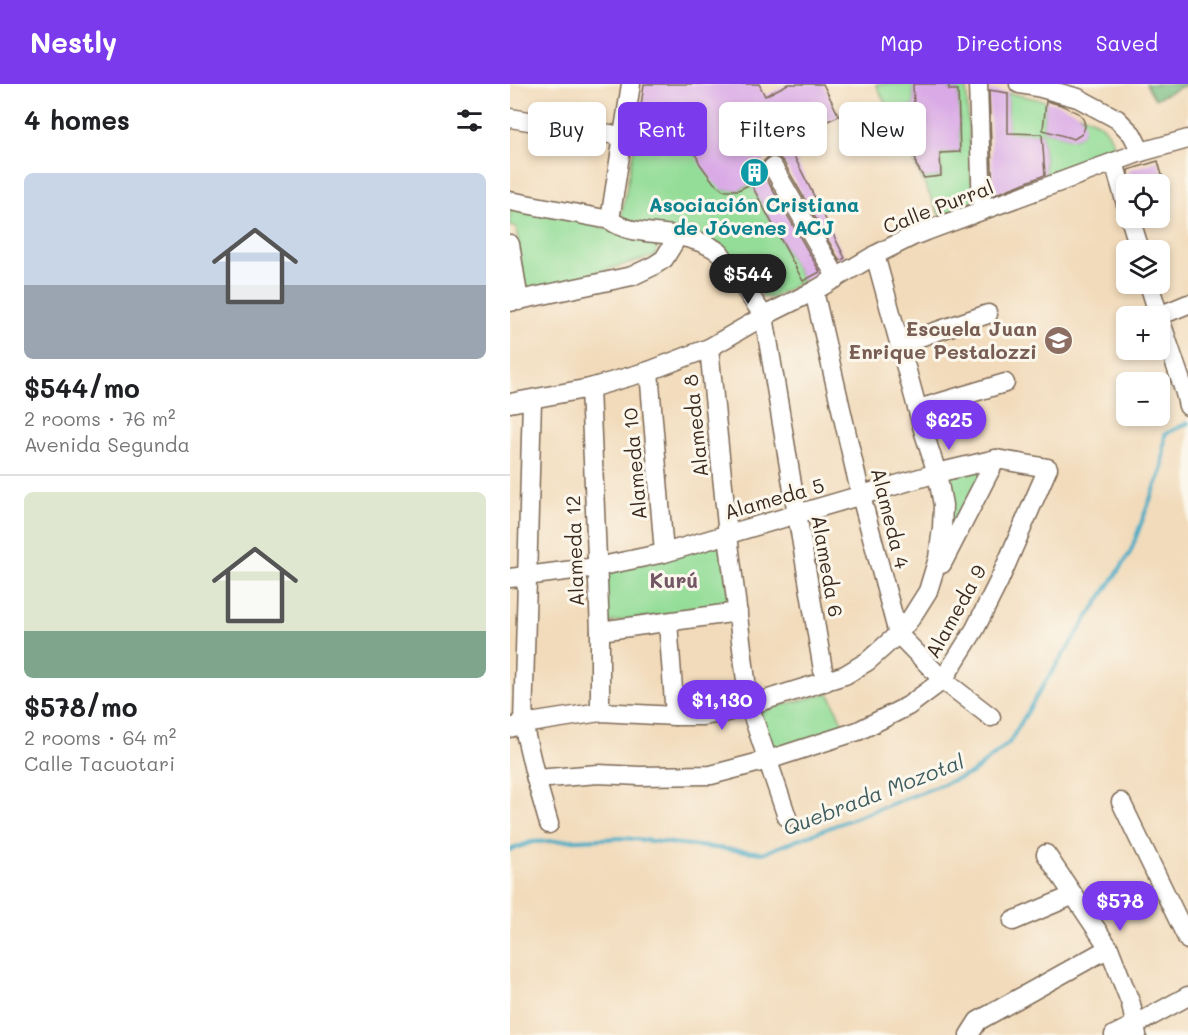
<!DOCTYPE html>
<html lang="en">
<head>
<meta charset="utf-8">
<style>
	:root { --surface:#fff; --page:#f6f6f6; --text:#202124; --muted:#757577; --line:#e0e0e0; --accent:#7c3aed }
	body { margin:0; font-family:Mali,sans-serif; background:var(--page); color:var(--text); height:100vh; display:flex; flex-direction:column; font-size:22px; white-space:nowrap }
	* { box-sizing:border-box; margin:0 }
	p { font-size:20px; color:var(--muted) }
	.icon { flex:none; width:33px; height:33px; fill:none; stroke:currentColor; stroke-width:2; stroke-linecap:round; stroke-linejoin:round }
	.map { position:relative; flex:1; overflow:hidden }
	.panel { display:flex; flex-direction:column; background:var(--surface); width:510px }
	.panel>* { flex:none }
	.hud { position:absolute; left:18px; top:18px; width:570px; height:54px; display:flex; gap:12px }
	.controls { position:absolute; left:606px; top:90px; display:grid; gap:12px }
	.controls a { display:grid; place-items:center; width:54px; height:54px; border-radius:9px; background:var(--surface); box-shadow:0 3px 9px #0003; font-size:30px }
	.price { position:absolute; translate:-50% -51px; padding:0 14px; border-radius:21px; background:var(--accent); color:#fff; font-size:20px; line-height:39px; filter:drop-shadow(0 2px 3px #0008) }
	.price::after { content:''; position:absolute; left:50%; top:36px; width:18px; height:14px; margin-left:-9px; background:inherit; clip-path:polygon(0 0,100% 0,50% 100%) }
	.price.active { background:#222; color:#fff }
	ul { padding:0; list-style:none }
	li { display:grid; align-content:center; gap:12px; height:318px; padding:0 24px }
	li+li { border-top:2px solid var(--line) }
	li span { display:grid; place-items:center; height:186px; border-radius:9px; color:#555 }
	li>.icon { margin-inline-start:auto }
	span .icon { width:108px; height:108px; fill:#fffc; stroke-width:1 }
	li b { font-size:26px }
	h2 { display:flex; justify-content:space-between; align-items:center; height:72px; padding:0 24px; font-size:26px }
	.pill { padding:0 21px; border-radius:9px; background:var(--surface); box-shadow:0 3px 9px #0003; font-size:21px; line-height:54px }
	.pill.active { background:var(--accent); color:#fff }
	header { display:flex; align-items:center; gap:36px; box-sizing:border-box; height:84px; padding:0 30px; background:var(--accent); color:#fff }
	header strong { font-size:28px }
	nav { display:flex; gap:33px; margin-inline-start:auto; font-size:21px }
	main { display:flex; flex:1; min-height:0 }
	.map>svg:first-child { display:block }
</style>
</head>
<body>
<header>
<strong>Nestly</strong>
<nav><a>Map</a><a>Directions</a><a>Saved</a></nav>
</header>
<main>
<section class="panel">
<h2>4 homes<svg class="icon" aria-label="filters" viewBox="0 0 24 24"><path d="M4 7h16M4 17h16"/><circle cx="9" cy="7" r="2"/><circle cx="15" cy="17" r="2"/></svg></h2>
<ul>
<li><span style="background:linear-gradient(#c9d6e8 60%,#9aa5b1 0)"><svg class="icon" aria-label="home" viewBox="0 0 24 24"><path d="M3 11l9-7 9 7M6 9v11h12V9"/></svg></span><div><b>$544/mo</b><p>2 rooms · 76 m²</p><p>Avenida Segunda</p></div></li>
<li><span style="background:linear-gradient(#dfe7d0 75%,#7fa58c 0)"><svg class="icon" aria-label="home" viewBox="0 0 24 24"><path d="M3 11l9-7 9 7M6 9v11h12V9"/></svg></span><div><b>$578/mo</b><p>2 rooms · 64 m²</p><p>Calle Tacuotari</p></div></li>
</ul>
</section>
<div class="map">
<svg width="678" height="951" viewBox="0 0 678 951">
	<rect width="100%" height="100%" fill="#fbf7ec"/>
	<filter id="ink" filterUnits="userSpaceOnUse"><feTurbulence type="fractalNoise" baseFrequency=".0167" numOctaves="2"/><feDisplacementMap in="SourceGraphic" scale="12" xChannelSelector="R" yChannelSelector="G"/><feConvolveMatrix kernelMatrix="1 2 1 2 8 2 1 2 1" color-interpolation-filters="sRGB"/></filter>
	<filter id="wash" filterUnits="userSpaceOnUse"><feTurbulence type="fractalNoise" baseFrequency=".008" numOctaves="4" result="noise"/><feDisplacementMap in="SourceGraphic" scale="24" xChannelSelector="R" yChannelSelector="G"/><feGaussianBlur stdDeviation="1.35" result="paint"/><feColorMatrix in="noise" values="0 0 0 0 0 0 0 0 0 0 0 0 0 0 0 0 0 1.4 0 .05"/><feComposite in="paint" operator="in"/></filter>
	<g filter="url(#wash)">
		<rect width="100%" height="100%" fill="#f2dbbb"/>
		<!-- green -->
		<g fill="#94dd98" stroke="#68845b" stroke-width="1.5">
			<polygon points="366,0 403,0 404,22 396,23 398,49 405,49 406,81 414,94 431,92 430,69 450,68 448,6 439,6 439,0 456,0 463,120 430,132"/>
			<path d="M498,9L536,17L533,46L564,55C576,50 576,40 570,30C593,41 595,39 605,63L536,96L532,50L498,49Z"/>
			<polygon points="129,37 187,46 184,67 213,106 228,106 241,100 293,197 262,214 253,213 243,199 212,161 111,134"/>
			<polygon points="0,125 78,138 148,162 145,172 15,209 6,143 0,142"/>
			<polygon points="476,382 438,463 437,390"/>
			<polygon points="213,459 220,523 93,539 91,485"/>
			<polygon points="319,609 337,649 259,672 245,628"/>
		</g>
		<!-- forest -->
		<polygon fill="#77bc80" stroke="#59734f" stroke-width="1.5" points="636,0 678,0 645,15"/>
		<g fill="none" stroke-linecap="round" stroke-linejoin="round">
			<!-- stream -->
			<polyline stroke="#44aac4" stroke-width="4" points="0,766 22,758 114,754 253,769 462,689 499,659 534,600 620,469 641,413 652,387 655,350 678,339"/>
		</g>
		<g id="blocks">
			<!-- building -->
			<g fill="#daaae6">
				<polygon points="134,0 249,0 255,12 278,0 313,0 329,32 276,56 335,174 330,177 273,77 268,73 264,72 258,73 253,78 252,84 253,89 310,188 293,197 241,100 228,106 213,106 204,99 190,80 184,67 187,46 129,37"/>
				<polygon points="403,0 439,0 439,6 448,6 450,68 430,69 431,92 414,94 406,81 405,49 398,50 396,23 404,22"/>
				<polygon points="479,6 498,9 498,49 532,50 535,91 483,111"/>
				<polygon points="536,17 551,21 570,30 574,37 575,43 572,50 564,55 533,46"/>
				<polygon points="648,77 654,98 645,100 622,100 618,86"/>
			</g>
		</g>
	</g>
	<g filter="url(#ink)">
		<use href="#blocks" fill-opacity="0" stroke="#7b6855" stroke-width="1.5"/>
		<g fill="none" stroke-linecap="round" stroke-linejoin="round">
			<defs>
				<g id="minor">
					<polyline points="468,0 472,126"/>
					<polyline points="509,0 531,4 568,14 607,35 622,50 631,68"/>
					<polyline points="0,34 112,52"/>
					<polyline points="604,78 616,120"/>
					<polyline points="263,83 327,194"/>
					<path d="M0,117L100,136C120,151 144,147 167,152C183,155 198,159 210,169L254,232L315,598"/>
					<polyline points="620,134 630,166"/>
					<polyline points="100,136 121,0"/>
					<polyline points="0,160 9,217"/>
					<polyline points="639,200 649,232 678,220"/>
					<polyline points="304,207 351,412 388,550 433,596 481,633"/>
					<polyline points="0,218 122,192 143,182 154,175 168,152"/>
					<polyline points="650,235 675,309 678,322"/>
					<polyline points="389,260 478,230"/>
					<polyline points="199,264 218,451 239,621 277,733"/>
					<polyline points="139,287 154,469"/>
					<polyline points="80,304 90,547 90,628"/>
					<polyline points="22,316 13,640 26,695 39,740"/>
					<polyline points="0,319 80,304 139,287 199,264 254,232 304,207 365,171 403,152 631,68 678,55"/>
					<polyline points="408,325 495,299"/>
					<polyline points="432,480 486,375"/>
					<polyline points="0,494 87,483 154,469 427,389 486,375 538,384 489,497 465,545 433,596 398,622 348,647 258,676 201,691 130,692 88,690 26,695"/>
					<polyline points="158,538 165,632"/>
					<polyline points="90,547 228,528"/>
					<polyline points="0,644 13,640 90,628 165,632 191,632 217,628 335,591 358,577 388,550 401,534 418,507 428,474 432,444 433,421 427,389 414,349 365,171"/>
					<polyline points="611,718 678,856"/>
					<polyline points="536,770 599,864 621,920 627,951"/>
					<polyline points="503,837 564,811"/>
					<polyline points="459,951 468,937 599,864"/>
					<polyline points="604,951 625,941 678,912"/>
				</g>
			</defs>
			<!-- minor casing -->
			<use href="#minor" stroke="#7b6855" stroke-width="21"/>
			<!-- minor -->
			<use href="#minor" stroke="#fff" stroke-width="18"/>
		</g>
	</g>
	<!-- icons -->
	<defs>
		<symbol id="building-disc" viewBox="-11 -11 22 22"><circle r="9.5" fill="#0f9aa8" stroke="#fbf7ec"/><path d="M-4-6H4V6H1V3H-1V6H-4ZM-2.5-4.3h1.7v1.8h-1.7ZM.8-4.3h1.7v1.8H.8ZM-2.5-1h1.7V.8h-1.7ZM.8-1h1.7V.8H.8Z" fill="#fff"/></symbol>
		<symbol id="school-disc" viewBox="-11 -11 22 22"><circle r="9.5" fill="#8d6e63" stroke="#fbf7ec"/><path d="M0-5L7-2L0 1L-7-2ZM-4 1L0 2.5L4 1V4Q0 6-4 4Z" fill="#fff"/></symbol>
	</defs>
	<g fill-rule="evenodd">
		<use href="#building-disc" x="228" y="72" width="33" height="33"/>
		<use href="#school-disc" x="532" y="240" width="33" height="33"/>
	</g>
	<g text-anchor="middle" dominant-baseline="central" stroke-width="6" stroke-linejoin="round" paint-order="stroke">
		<!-- culture labels -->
		<g font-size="20" font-weight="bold" fill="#0d838f" stroke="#fbf7ec">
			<text x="244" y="120">Asociación Cristiana<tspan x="244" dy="23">de Jóvenes ACJ</tspan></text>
		</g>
		<!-- street labels -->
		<g font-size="20" fill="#3b2a1e" stroke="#fbf7ec">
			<text transform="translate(428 122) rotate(-21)">Calle Purral</text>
			<text transform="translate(185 342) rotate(-96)">Alameda 8</text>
			<text transform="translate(124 380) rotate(-95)">Alameda 10</text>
			<text transform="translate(264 414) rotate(-16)">Alameda 5</text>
			<text transform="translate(381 434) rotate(76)">Alameda 4</text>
			<text transform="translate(64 467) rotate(-92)">Alameda 12</text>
			<text transform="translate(318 482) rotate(80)">Alameda 6</text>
			<text transform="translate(445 527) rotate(-61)">Alameda 9</text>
		</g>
		<!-- education labels -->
		<g font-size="20" font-weight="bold" fill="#785e54" stroke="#fbf7ec" text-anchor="end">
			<text x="527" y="244">Escuela Juan<tspan x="527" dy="23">Enrique Pestalozzi</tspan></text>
		</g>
		<!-- neighbourhood labels -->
		<g font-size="21" font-weight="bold" fill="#735764" stroke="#fbf7ec">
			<text x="164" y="495">Kurú</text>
		</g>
		<!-- water labels -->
		<g font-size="21" font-style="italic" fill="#3f5d60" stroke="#fbf7ec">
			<text transform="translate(363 710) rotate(-21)">Quebrada Mozotal</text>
		</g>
	</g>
</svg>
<div class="controls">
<a><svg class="icon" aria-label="locate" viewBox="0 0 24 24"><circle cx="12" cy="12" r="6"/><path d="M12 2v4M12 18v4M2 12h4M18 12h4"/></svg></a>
<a><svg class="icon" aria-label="layers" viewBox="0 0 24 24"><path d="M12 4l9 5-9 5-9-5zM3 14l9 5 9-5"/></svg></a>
<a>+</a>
<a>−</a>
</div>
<b class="price active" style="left:238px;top:221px">$544</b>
<b class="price" style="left:439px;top:367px">$625</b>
<b class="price" style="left:212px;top:647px">$1,130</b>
<b class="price" style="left:610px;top:848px">$578</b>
<div class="hud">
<a class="pill">Buy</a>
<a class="pill active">Rent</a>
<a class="pill">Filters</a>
<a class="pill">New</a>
</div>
</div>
</main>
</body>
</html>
